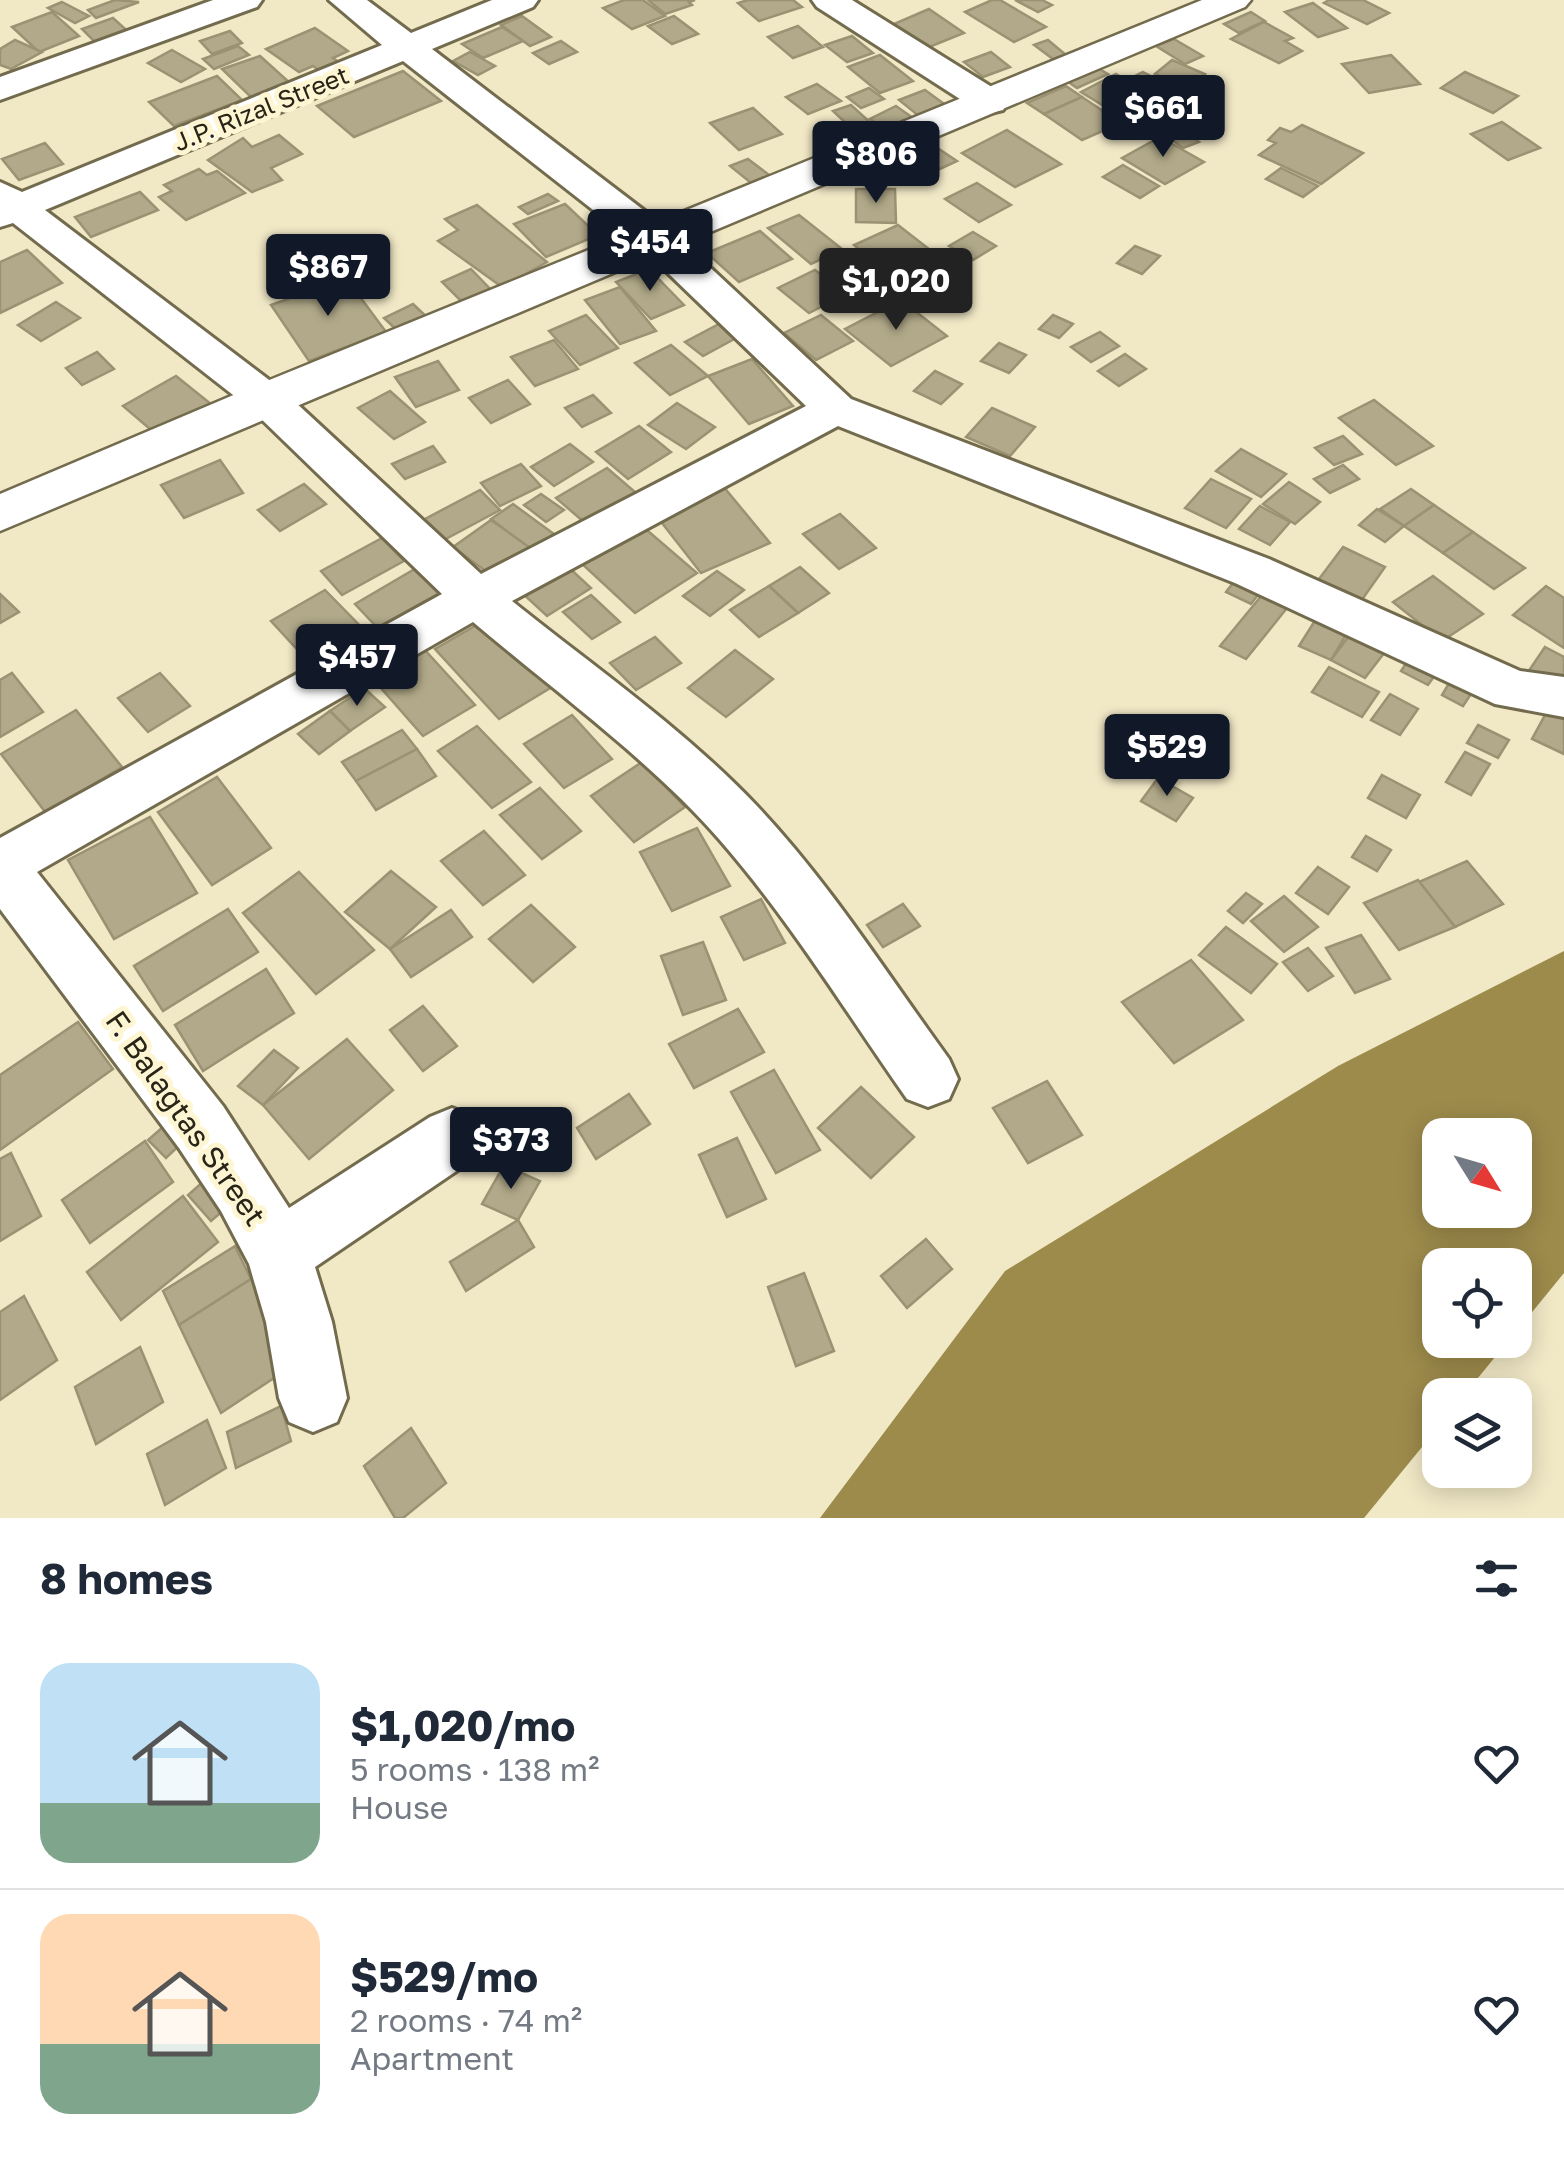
<!DOCTYPE html>
<html lang="en">
<head>
<meta charset="utf-8">
<style>
	:root { --surface:#fff; --page:#f2f2f3; --text:#1f2937; --muted:#747a83; --line:#e0e1e3; --accent:#111827 }
	body { margin:0; font-family:"Golos Text",sans-serif; background:var(--page); color:var(--text); height:100vh; display:flex; flex-direction:column; font-size:38px; white-space:nowrap }
	* { box-sizing:border-box; margin:0 }
	p { font-size:32px; color:var(--muted) }
	.icon { flex:none; width:55px; height:55px; fill:none; stroke:currentColor; stroke-width:2; stroke-linecap:round; stroke-linejoin:round }
	.map { position:relative; height:1518px; overflow:hidden }
	.details { display:flex; flex-direction:column; background:var(--surface); flex:1 }
	.details>* { flex:none }
	.needle { width:65px; rotate:127deg }
	.controls { position:absolute; left:1422px; top:1118px; display:grid; gap:20px }
	.controls a { display:grid; place-items:center; width:110px; height:110px; border-radius:20px; background:var(--surface); box-shadow:0 5px 25px #0003; font-size:50px }
	.price { position:absolute; translate:-50% -85px; padding:0 22px; border-radius:10px; background:var(--accent); color:#fff; font-size:32px; line-height:65px; filter:drop-shadow(0 2px 5px #0008) }
	.price::after { content:''; position:absolute; left:50%; top:60px; width:30px; height:22px; margin-left:-15px; background:inherit; clip-path:polygon(0 0,100% 0,50% 100%) }
	.price.current { background:#222; color:#fff }
	ul { padding:0; list-style:none }
	li { display:flex; align-items:center; gap:30px; height:250px; padding:0 40px }
	li+li { border-top:2px solid var(--line) }
	li span { display:grid; place-items:center; flex:none; width:280px; height:200px; border-radius:30px; color:#555 }
	li>.icon { margin-inline-start:auto }
	span .icon { width:120px; height:120px; fill:#fffc; stroke-width:1 }
	li b { font-size:42px }
	h2 { display:flex; justify-content:space-between; align-items:center; height:120px; padding:0 40px; font-size:42px }
	.map>svg:first-child { display:block }
</style>
</head>
<body>
<div class="map">
<svg width="1564" height="1518" viewBox="0 0 1564 1518">
	<rect width="100%" height="100%" fill="#f1e8c6"/>
	<!-- water -->
	<path fill="#9d8b4b" fill-rule="evenodd" d="M1564,951V1273L1515,1333V1265H1440V1340H1509L1464,1395H1440V1425L1364,1518H820L1005,1271L1338,1066ZM1440,1135H1515V1210H1440Z"/>
	<!-- building -->
	<g fill="#b1a989" stroke="#9b9273" stroke-width="2.5">
		<polygon points="115,0 139,2 96,18 88,10"/>
		<polygon points="624,0 643,0 665,16 632,29 603,8"/>
		<polygon points="648,0 695,0 689,2 692,5 665,14"/>
		<polygon points="748,0 793,0 802,7 759,21 738,3"/>
		<polygon points="992,0 1000,0 1046,27 1014,42 965,12"/>
		<polygon points="1015,0 1042,0 1052,5 1038,12"/>
		<polygon points="1329,0 1363,0 1389,13 1367,24 1324,3"/>
		<polygon points="62,2 89,16 75,23 48,8"/>
		<polygon points="1313,3 1347,28 1318,37 1285,12"/>
		<polygon points="929,9 964,33 929,47 894,24"/>
		<polygon points="52,12 79,36 39,52 12,27"/>
		<polygon points="1251,12 1265,21 1239,33 1224,24"/>
		<polygon points="522,16 551,37 530,46 501,25"/>
		<polygon points="674,16 698,34 672,44 648,26"/>
		<polygon points="113,18 133,36 101,48 82,29"/>
		<polygon points="1264,22 1293,38 1285,41 1302,51 1279,63 1231,39"/>
		<polygon points="798,26 823,47 793,58 768,37"/>
		<polygon points="502,27 523,41 483,58 462,44"/>
		<polygon points="315,28 348,51 333,58 340,63 320,71 313,66 299,72 266,49"/>
		<polygon points="230,31 242,43 212,54 200,41"/>
		<polygon points="852,36 873,53 847,62 825,45"/>
		<polygon points="1174,39 1203,56 1185,64 1156,46"/>
		<polygon points="15,40 42,52 11,69 0,65 0,49"/>
		<polygon points="1048,40 1066,55 1053,59 1034,45"/>
		<polygon points="561,41 577,52 549,64 533,53"/>
		<polygon points="238,46 249,55 214,69 203,59"/>
		<polygon points="172,50 205,69 181,82 148,63"/>
		<polygon points="470,52 495,66 478,75 453,61"/>
		<polygon points="991,52 1010,67 983,77 964,62"/>
		<polygon points="880,55 913,81 880,93 848,67"/>
		<polygon points="1391,55 1420,84 1369,93 1342,64"/>
		<polygon points="260,56 290,83 252,98 222,69"/>
		<polygon points="1172,60 1205,74 1188,88 1155,74"/>
		<polygon points="1098,68 1108,74 1077,88 1067,81"/>
		<polygon points="403,71 441,101 354,137 317,106"/>
		<polygon points="1143,72 1176,89 1164,96 1131,78"/>
		<polygon points="1465,72 1518,96 1493,113 1441,88"/>
		<polygon points="1116,74 1158,99 1122,117 1081,92"/>
		<polygon points="217,76 242,100 174,126 149,102"/>
		<polygon points="817,84 841,101 808,114 786,97"/>
		<polygon points="1066,86 1082,97 1044,114 1027,103"/>
		<polygon points="869,88 884,99 861,108 847,97"/>
		<polygon points="925,90 951,109 924,120 899,100"/>
		<polygon points="1082,97 1121,123 1082,140 1044,114"/>
		<polygon points="851,105 885,136 866,142 833,111"/>
		<polygon points="896,106 916,120 890,133 870,119"/>
		<polygon points="753,108 782,134 739,150 710,123"/>
		<polygon points="1502,122 1540,148 1508,160 1471,134"/>
		<polygon points="1302,125 1363,153 1321,184 1259,155 1276,143 1268,140 1280,128 1291,132"/>
		<polygon points="1178,127 1199,142 1183,148 1163,133"/>
		<polygon points="1007,130 1061,164 1015,187 962,153"/>
		<polygon points="279,135 302,154 271,168 282,180 252,192 208,160 243,138 252,147"/>
		<polygon points="1160,137 1204,162 1165,184 1122,158"/>
		<polygon points="45,143 63,164 19,180 2,159"/>
		<polygon points="933,145 957,161 927,175 904,159"/>
		<polygon points="748,159 773,178 755,186 730,166"/>
		<polygon points="1123,165 1159,186 1140,198 1103,177"/>
		<polygon points="1281,168 1318,186 1303,197 1266,179"/>
		<polygon points="199,169 207,175 217,171 245,193 186,220 159,197 172,191 164,185"/>
		<polygon points="977,183 1011,205 979,222 945,199"/>
		<polygon points="856,189 895,189 896,223 856,222"/>
		<polygon points="140,192 158,210 91,237 75,217"/>
		<polygon points="548,194 558,201 528,214 519,207"/>
		<polygon points="565,204 598,235 546,257 514,224"/>
		<polygon points="477,205 547,262 502,287 438,241 458,230 445,219"/>
		<polygon points="799,215 842,249 811,264 768,228"/>
		<polygon points="898,225 934,253 889,274 854,245"/>
		<polygon points="760,231 792,259 739,282 707,253"/>
		<polygon points="973,232 996,246 973,260 949,246"/>
		<polygon points="1135,246 1160,256 1142,274 1117,263"/>
		<polygon points="27,250 62,283 0,313 0,262"/>
		<polygon points="943,258 962,271 940,284 920,272"/>
		<polygon points="471,269 498,297 470,310 442,282"/>
		<polygon points="649,269 684,305 651,319 616,282"/>
		<polygon points="815,270 846,294 809,313 778,288"/>
		<polygon points="346,278 386,332 309,361 271,305"/>
		<polygon points="620,287 656,331 620,344 585,300"/>
		<polygon points="901,300 947,336 891,366 845,329"/>
		<polygon points="56,302 80,318 41,341 18,325"/>
		<polygon points="413,304 432,322 403,336 384,318"/>
		<polygon points="586,315 618,348 580,365 549,331"/>
		<polygon points="821,315 853,341 816,360 784,333"/>
		<polygon points="1053,315 1073,324 1059,338 1039,329"/>
		<polygon points="719,324 736,338 703,356 685,342"/>
		<polygon points="1100,332 1119,346 1091,362 1071,347"/>
		<polygon points="554,340 578,369 535,386 511,357"/>
		<polygon points="999,343 1026,355 1009,373 981,361"/>
		<polygon points="671,345 708,376 670,395 635,363"/>
		<polygon points="97,352 114,369 82,385 66,368"/>
		<polygon points="1125,354 1146,369 1119,386 1098,371"/>
		<polygon points="752,359 793,406 749,424 708,376"/>
		<polygon points="438,361 459,390 416,407 395,377"/>
		<polygon points="935,371 962,384 941,404 914,391"/>
		<polygon points="176,376 211,404 157,435 123,406"/>
		<polygon points="508,380 530,404 491,423 469,398"/>
		<polygon points="390,391 425,422 394,439 358,408"/>
		<polygon points="593,395 611,413 582,427 565,408"/>
		<polygon points="1374,400 1433,446 1396,465 1339,418"/>
		<polygon points="677,403 715,427 686,449 648,425"/>
		<polygon points="992,408 1035,427 1010,456 966,437"/>
		<polygon points="639,426 671,452 628,479 596,452"/>
		<polygon points="1343,436 1362,454 1334,465 1315,448"/>
		<polygon points="570,444 593,462 554,486 531,467"/>
		<polygon points="433,446 445,462 405,479 392,464"/>
		<polygon points="1241,449 1286,474 1261,497 1216,471"/>
		<polygon points="220,460 243,493 184,518 161,485"/>
		<polygon points="521,464 541,486 500,506 481,483"/>
		<polygon points="1343,465 1359,479 1330,493 1314,479"/>
		<polygon points="607,468 642,498 592,529 556,498"/>
		<polygon points="1211,479 1251,499 1226,528 1185,508"/>
		<polygon points="1289,482 1320,502 1295,524 1263,504"/>
		<polygon points="304,484 326,504 280,531 258,510"/>
		<polygon points="723,486 770,543 701,573 655,514"/>
		<polygon points="1411,489 1434,505 1404,526 1380,509"/>
		<polygon points="480,490 500,510 442,541 423,520"/>
		<polygon points="541,494 564,510 546,522 524,505"/>
		<polygon points="513,504 558,537 535,553 491,519"/>
		<polygon points="1434,505 1473,532 1443,553 1404,526"/>
		<polygon points="1260,506 1290,522 1270,545 1239,529"/>
		<polygon points="1377,509 1404,526 1385,542 1359,525"/>
		<polygon points="840,514 876,548 839,569 803,534"/>
		<polygon points="491,520 533,550 495,578 453,547"/>
		<polygon points="641,525 697,573 635,613 580,562"/>
		<polygon points="1473,532 1525,568 1494,589 1443,553"/>
		<polygon points="382,538 404,561 342,595 321,571"/>
		<polygon points="1343,547 1385,567 1359,604 1316,583"/>
		<polygon points="565,564 591,588 547,616 521,592"/>
		<polygon points="418,567 449,599 386,637 355,604"/>
		<polygon points="800,567 829,593 798,613 769,586"/>
		<polygon points="717,571 744,590 710,616 683,596"/>
		<polygon points="1239,575 1264,587 1251,604 1226,592"/>
		<polygon points="1433,576 1483,614 1442,641 1393,602"/>
		<polygon points="769,586 798,613 759,637 730,610"/>
		<polygon points="1546,586 1564,598 1564,648 1513,615"/>
		<polygon points="325,590 371,637 316,670 271,621"/>
		<polygon points="0,594 19,612 0,623"/>
		<polygon points="591,595 620,622 592,639 563,612"/>
		<polygon points="1262,595 1287,608 1246,659 1220,646"/>
		<polygon points="1321,611 1352,625 1331,660 1299,646"/>
		<polygon points="492,616 557,684 499,719 435,649"/>
		<polygon points="1360,621 1395,639 1365,678 1331,660"/>
		<polygon points="655,637 681,663 636,690 610,663"/>
		<polygon points="1545,647 1564,657 1564,683 1528,672"/>
		<polygon points="424,649 475,705 423,736 373,679"/>
		<polygon points="735,650 773,679 726,717 688,688"/>
		<polygon points="1410,657 1438,671 1428,685 1401,671"/>
		<polygon points="1329,667 1379,692 1362,717 1312,692"/>
		<polygon points="12,673 43,712 0,737 0,680"/>
		<polygon points="160,673 190,706 148,732 118,698"/>
		<polygon points="1451,680 1473,691 1463,706 1442,695"/>
		<polygon points="364,688 385,707 350,731 330,711"/>
		<polygon points="1390,694 1418,709 1400,735 1371,720"/>
		<polygon points="1551,704 1564,711 1564,754 1532,739"/>
		<polygon points="76,710 122,767 46,813 1,754"/>
		<polygon points="330,711 350,731 319,754 298,734"/>
		<polygon points="572,715 612,759 564,788 524,744"/>
		<polygon points="1478,725 1509,740 1498,758 1467,743"/>
		<polygon points="477,726 531,782 492,808 438,751"/>
		<polygon points="402,730 417,749 356,781 342,762"/>
		<polygon points="417,749 436,776 376,810 356,781"/>
		<polygon points="1465,752 1490,764 1471,795 1446,782"/>
		<polygon points="642,762 685,807 634,842 591,796"/>
		<polygon points="1382,775 1420,795 1406,818 1368,798"/>
		<polygon points="217,777 271,848 212,885 158,812"/>
		<polygon points="1158,778 1193,798 1176,821 1141,801"/>
		<polygon points="540,788 581,831 542,859 500,815"/>
		<polygon points="150,817 197,893 114,939 68,860"/>
		<polygon points="697,828 730,886 672,911 640,852"/>
		<polygon points="484,831 525,875 483,905 441,861"/>
		<polygon points="1366,836 1391,850 1377,871 1352,857"/>
		<polygon points="1467,861 1503,904 1455,927 1419,882"/>
		<polygon points="1318,867 1349,887 1328,914 1296,893"/>
		<polygon points="391,871 436,907 390,949 345,912"/>
		<polygon points="299,872 374,950 316,994 243,913"/>
		<polygon points="1418,880 1455,927 1399,950 1364,903"/>
		<polygon points="1246,893 1262,904 1243,923 1228,911"/>
		<polygon points="1284,896 1318,927 1284,952 1251,921"/>
		<polygon points="761,899 785,943 744,960 721,917"/>
		<polygon points="903,904 920,926 883,947 867,925"/>
		<polygon points="531,905 575,947 533,982 489,939"/>
		<polygon points="228,909 258,952 163,1011 134,966"/>
		<polygon points="451,910 472,937 411,977 390,949"/>
		<polygon points="1226,927 1277,964 1251,993 1199,955"/>
		<polygon points="1361,935 1390,979 1355,993 1326,948"/>
		<polygon points="703,942 726,1000 683,1015 661,956"/>
		<polygon points="1308,948 1333,976 1308,991 1283,962"/>
		<polygon points="1191,960 1243,1020 1174,1063 1122,1002"/>
		<polygon points="266,969 294,1013 203,1071 175,1025"/>
		<polygon points="423,1006 457,1046 423,1071 390,1030"/>
		<polygon points="738,1009 764,1052 694,1088 669,1044"/>
		<polygon points="78,1022 113,1069 0,1150 0,1075"/>
		<polygon points="347,1039 393,1090 309,1159 263,1105"/>
		<polygon points="274,1050 298,1068 263,1105 238,1086"/>
		<polygon points="774,1070 820,1150 776,1173 731,1092"/>
		<polygon points="1047,1081 1082,1135 1028,1163 993,1108"/>
		<polygon points="861,1087 914,1137 871,1178 818,1128"/>
		<polygon points="629,1094 650,1124 596,1159 577,1128"/>
		<polygon points="171,1120 189,1136 166,1158 148,1140"/>
		<polygon points="737,1138 766,1199 727,1217 699,1155"/>
		<polygon points="145,1141 173,1182 90,1243 62,1200"/>
		<polygon points="11,1153 41,1216 0,1241 0,1159"/>
		<polygon points="504,1165 540,1181 518,1220 482,1204"/>
		<polygon points="214,1172 238,1198 211,1221 188,1195"/>
		<polygon points="183,1196 218,1242 121,1320 87,1272"/>
		<polygon points="518,1220 534,1247 466,1291 450,1262"/>
		<polygon points="926,1239 952,1269 907,1308 881,1276"/>
		<polygon points="235,1246 251,1279 179,1325 163,1291"/>
		<polygon points="804,1273 834,1351 796,1366 768,1287"/>
		<polygon points="251,1279 295,1364 221,1413 179,1325"/>
		<polygon points="24,1296 57,1360 0,1400 0,1312"/>
		<polygon points="140,1347 163,1402 96,1444 75,1387"/>
		<polygon points="281,1406 291,1441 236,1468 227,1432"/>
		<polygon points="207,1420 226,1468 165,1505 147,1454"/>
		<polygon points="411,1428 446,1483 403,1518 395,1518 364,1466"/>
	</g>
	<g fill="none" stroke-linecap="round" stroke-linejoin="round">
		<defs>
			<g id="minor">
				<polygon points="213,0 262,0 257,7 0,100 0,77"/>
				<path d="M329,0H367L411,33L492,0H538L533,7L432,49L671,231L851,399L1269,559L1520,671L1564,677V717L1495,704L1235,583L838,426L512,601C594,667 684,729 756,805C829,882 887,974 949,1059L958,1079L949,1099L928,1107L907,1099C846,1012 789,919 719,839C652,762 552,689 473,622L37,872L223,1106L289,1208L430,1117L452,1108L474,1117L483,1138L474,1159L315,1267L332,1322L347,1398L337,1422L313,1432L289,1422L279,1398L266,1322L249,1264L221,1211L179,1148L0,909V838L442,594L251,409L13,223L0,227V182L22,192L382,45ZM403,61L643,249L806,406L481,574L281,389L45,210Z"/>
				<polygon points="812,0 852,0 1003,94 1008,102 1003,110 990,113 977,110 817,7"/>
			</g>
			<polygon id="tertiary" points="1202,0 1251,0 1245,7 0,531 0,494 250,388"/>
		</defs>
		<!-- minor casing -->
		<use href="#minor" stroke="#736b4d" stroke-width="6"/>
		<!-- tertiary casing -->
		<use href="#tertiary" stroke="#736b4d" stroke-width="5"/>
		<!-- minor -->
		<use href="#minor" fill="#fff" fill-rule="evenodd"/>
		<!-- tertiary -->
		<use href="#tertiary" fill="#fff" fill-rule="evenodd"/>
	</g>
	<g text-anchor="middle" dominant-baseline="central" stroke-width="10" stroke-linejoin="round" paint-order="stroke">
		<!-- far-street labels -->
		<g font-size="25" fill="#282518" stroke="#fef5d3">
			<text transform="translate(261 108) rotate(-22)">J.P. Rizal Street</text>
		</g>
		<!-- street labels -->
		<g font-size="30" fill="#282518" stroke="#fef5d3">
			<text transform="translate(186 1118) rotate(55)">F. Balagtas Street</text>
		</g>
	</g>
</svg>
<div class="controls">
<a><svg class="needle" viewBox="-14 -14 28 28"><path d="M0-13l5 13h-10z" fill="#e53935"/><path d="M0 13l5-13h-10z" fill="#747a83"/></svg></a>
<a><svg class="icon" aria-label="locate" viewBox="0 0 24 24"><circle cx="12" cy="12" r="6"/><path d="M12 2v4M12 18v4M2 12h4M18 12h4"/></svg></a>
<a><svg class="icon" aria-label="layers" viewBox="0 0 24 24"><path d="M12 4l9 5-9 5-9-5zM3 14l9 5 9-5"/></svg></a>
</div>
<b class="price" style="left:1163px;top:160px">$661</b>
<b class="price" style="left:876px;top:206px">$806</b>
<b class="price" style="left:650px;top:294px">$454</b>
<b class="price" style="left:328px;top:319px">$867</b>
<b class="price current" style="left:896px;top:333px">$1,020</b>
<b class="price" style="left:357px;top:709px">$457</b>
<b class="price" style="left:1167px;top:799px">$529</b>
<b class="price" style="left:511px;top:1192px">$373</b>
</div>
<section class="details">
<h2>8 homes<svg class="icon" aria-label="filters" viewBox="0 0 24 24"><path d="M4 7h16M4 17h16"/><circle cx="9" cy="7" r="2"/><circle cx="15" cy="17" r="2"/></svg></h2>
<ul>
<li><span style="background:linear-gradient(#bfe0f5 70%,#7fa58c 0)"><svg class="icon" aria-label="home" viewBox="0 0 24 24"><path d="M3 11l9-7 9 7M6 9v11h12V9"/></svg></span><div><b>$1,020/mo</b><p>5 rooms · 138 m²</p><p>House</p></div><svg class="icon" aria-label="heart" viewBox="0 0 24 24"><path d="M12 20l-8-8c-3-5 5-10 8-4 3-6 11-1 8 4z"/></svg></li>
<li><span style="background:linear-gradient(#ffd9b3 65%,#7fa58c 0)"><svg class="icon" aria-label="home" viewBox="0 0 24 24"><path d="M3 11l9-7 9 7M6 9v11h12V9"/></svg></span><div><b>$529/mo</b><p>2 rooms · 74 m²</p><p>Apartment</p></div><svg class="icon" aria-label="heart" viewBox="0 0 24 24"><path d="M12 20l-8-8c-3-5 5-10 8-4 3-6 11-1 8 4z"/></svg></li>
</ul>
</section>
</body>
</html>
